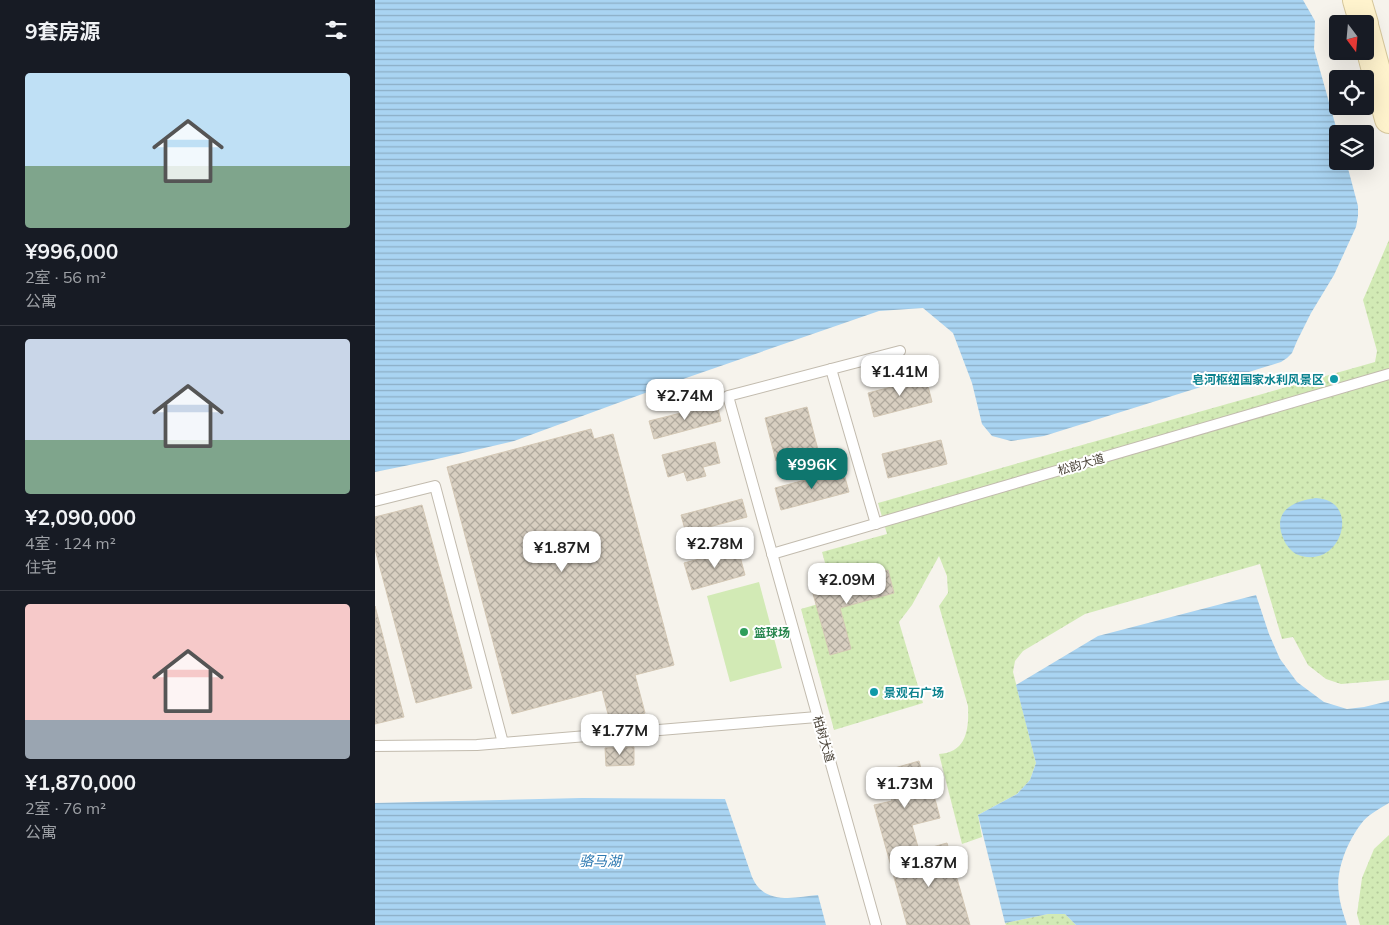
<!DOCTYPE html>
<html lang="zh">
<head>
<meta charset="utf-8">
<style>
	:root { --surface:#171b24; --page:#20242c; --text:#f1f3f6; --muted:#9ea1a6; --line:#363941; --accent:#0f766e }
	body { margin:0; font-family:Mulish,"Noto Sans SC",sans-serif; background:var(--page); color:var(--text); height:100vh; display:flex; flex-direction:column; font-size:19px; white-space:nowrap }
	* { box-sizing:border-box; margin:0 }
	p { font-size:16px; color:var(--muted) }
	.icon { flex:none; width:28px; height:28px; fill:none; stroke:currentColor; stroke-width:2; stroke-linecap:round; stroke-linejoin:round }
	.map { position:relative; flex:1; overflow:hidden }
	.drawer { display:flex; flex-direction:column; background:var(--surface); width:375px }
	.drawer>* { flex:none }
	.needle { width:32px; rotate:164deg }
	.fabs { position:absolute; left:954px; top:15px; display:grid; gap:10px }
	.fabs a { display:grid; place-items:center; width:45px; height:45px; border-radius:5px; background:var(--surface); box-shadow:0 5px 20px #0002; font-size:25px }
	.price { position:absolute; translate:-50% -42px; padding:0 11px; border-radius:10px; background:#fff; color:#222; font-size:16px; line-height:32px; filter:drop-shadow(0 1px 2px #0008) }
	.price::after { content:''; position:absolute; left:50%; top:30px; width:15px; height:11px; margin-left:-8px; background:inherit; clip-path:polygon(0 0,100% 0,50% 100%) }
	.price.on { background:var(--accent); color:#fff }
	ul { padding:0; list-style:none }
	li { display:grid; align-content:center; gap:10px; height:265px; padding:0 25px }
	li+li { border-top:1px solid var(--line) }
	li span { display:grid; place-items:center; height:155px; border-radius:5px; color:#555 }
	li>.icon { margin-inline-start:auto }
	span .icon { width:90px; height:90px; fill:#fffc; stroke-width:1 }
	li b { font-size:21px }
	h2 { display:flex; justify-content:space-between; align-items:center; height:60px; padding:0 25px; font-size:21px }
	main { display:flex; flex:1; min-height:0 }
	.map>svg:first-child { display:block }
</style>
</head>
<body>
<main>
<section class="drawer">
<h2>9套房源<svg class="icon" aria-label="filters" viewBox="0 0 24 24"><path d="M4 7h16M4 17h16"/><circle cx="9" cy="7" r="2"/><circle cx="15" cy="17" r="2"/></svg></h2>
<ul>
<li><span style="background:linear-gradient(#bfe0f5 60%,#7fa58c 0)"><svg class="icon" aria-label="home" viewBox="0 0 24 24"><path d="M3 11l9-7 9 7M6 9v11h12V9"/></svg></span><div><b>¥996,000</b><p>2室 · 56 m²</p><p>公寓</p></div></li>
<li><span style="background:linear-gradient(#c9d6e8 65%,#7fa58c 0)"><svg class="icon" aria-label="home" viewBox="0 0 24 24"><path d="M3 11l9-7 9 7M6 9v11h12V9"/></svg></span><div><b>¥2,090,000</b><p>4室 · 124 m²</p><p>住宅</p></div></li>
<li><span style="background:linear-gradient(#f6c9c9 75%,#9aa5b1 0)"><svg class="icon" aria-label="home" viewBox="0 0 24 24"><path d="M3 11l9-7 9 7M6 9v11h12V9"/></svg></span><div><b>¥1,870,000</b><p>2室 · 76 m²</p><p>公寓</p></div></li>
</ul>
</section>
<div class="map">
<svg width="1014" height="925" viewBox="0 0 1014 925">
	<defs>
		<pattern id="grass-dots" width="8" height="8" patternUnits="userSpaceOnUse" patternTransform="scale(1.25)"><rect width="8" height="8" fill="#d2eab5"/><path d="M2 2h.1M6 6h.1" fill="none" stroke="#b6ca9c" stroke-width="1.8" stroke-linecap="round"/></pattern>
		<pattern id="water-rules" width="6" height="5" patternUnits="userSpaceOnUse" patternTransform="scale(1.25)"><rect width="6" height="5" fill="#a9d4f2"/><path d="M0 2.5h6" fill="none" stroke="#8caec5"/></pattern>
		<pattern id="building-cross-hatch" width="8" height="8" patternUnits="userSpaceOnUse" patternTransform="scale(1.25)"><rect width="8" height="8" fill="#d8cfc1"/><path d="M0 0l8 8M0 8l8-8" fill="none" stroke="#b1aa9e"/></pattern>
	</defs>
	<rect width="100%" height="100%" fill="#f6f3ec"/>
	<!-- grass -->
	<g fill="url(#grass-dots)">
		<path d="M1014,240V680L966,684L951,679L933,665L918,637L907,639L885,564L710,614L648,651L640,661L638,672L661,763L655,780L642,794L603,815L607,837L587,844L564,754C592,752 594,729 593,706L564,606L573,593L572,576L564,556L537,605L524,622L548,703L459,730L426,609L460,599L447,552L512,534L503,503L1000,362L1002,351L988,300Z"/>
		<polygon points="1014,835 1014,925 985,925 982,914 987,878 999,849"/>
		<polygon points="673,914 690,914 701,925 631,925 630,923"/>
	</g>
	<!-- pitch -->
	<polygon fill="#d2eab5" points="384,582 407,668 355,682 332,596"/>
	<!-- water -->
	<g fill="url(#water-rules)">
		<polygon points="0,0 928,0 940,21 939,49 963,134 962,161 971,161 983,206 983,216 981,227 959,275 936,313 922,341 917,353 912,358 906,362 669,436 636,441 617,436 607,424 597,383 578,333 548,308 504,311 311,378 139,441 49,462 0,472"/>
		<path d="M941,498C988,500 966,573 921,554C916,551 911,545 909,540C896,512 917,501 941,498Z"/>
		<path d="M881,595L894,634L905,659L922,682L949,702L972,709L989,707L1014,701V803C1004,809 992,815 986,824C972,842 960,872 964,894C965,905 969,915 972,925H701L690,914H673L630,923L603,815L642,794L655,780L661,763L641,685L723,636Z"/>
		<path d="M207,798L350,799L377,877C379,881 381,885 384,888C399,903 424,897 443,895L451,925H0V803Z"/>
	</g>
	<!-- building -->
	<g fill="url(#building-cross-hatch)" stroke="#d3c7b4">
		<polygon points="551,378 557,402 499,417 493,393"/>
		<polygon points="342,404 346,421 279,439 274,421"/>
		<polygon points="432,407 443,450 401,461 390,418"/>
		<polygon points="216,429 219,439 238,434 299,665 260,675 270,713 235,722 227,690 137,714 72,467"/>
		<polygon points="566,440 572,464 513,478 507,454"/>
		<polygon points="340,442 345,463 328,467 331,476 312,481 309,472 293,477 287,455"/>
		<polygon points="468,470 474,492 406,510 400,488"/>
		<polygon points="367,499 372,517 311,533 306,515"/>
		<polygon points="47,505 97,688 41,703 0,549 0,517"/>
		<polygon points="363,549 370,575 317,590 309,563"/>
		<polygon points="513,570 519,593 465,608 476,649 455,655 437,590"/>
		<polygon points="0,606 29,717 0,724"/>
		<polygon points="259,747 259,765 231,766 230,748"/>
		<polygon points="544,761 552,790 557,788 565,818 537,825 544,851 514,859 499,805 517,801 509,771"/>
		<polygon points="572,843 595,925 532,925 514,859"/>
	</g>
	<g fill="none" stroke-linecap="round" stroke-linejoin="round">
		<defs>
			<g id="lane">
				<polyline points="456,369 501,524"/>
				<polyline points="0,501 60,486 128,743"/>
				<polyline points="397,554 1014,374"/>
				<polyline points="0,746 102,745 442,717"/>
				<polyline points="501,925 353,396 525,351"/>
			</g>
			<g id="secondary">
				<polyline points="982,0 989,24"/>
				<polyline points="990,29 1014,119"/>
			</g>
		</defs>
		<!-- lane casing -->
		<use href="#lane" stroke="#c2bbae" stroke-width="12"/>
		<!-- secondary casing -->
		<use href="#secondary" stroke="#d6c79b" stroke-width="30"/>
		<!-- lane -->
		<use href="#lane" stroke="#fff" stroke-width="10"/>
		<!-- secondary -->
		<use href="#secondary" stroke="#fff3cd" stroke-width="28"/>
	</g>
	<!-- markers -->
	<g fill="#0f9aa8" stroke="#fff" stroke-width="2">
		<circle cx="959" cy="379" r="5"/>
		<circle cx="499" cy="692" r="5"/>
	</g>
	<circle fill="#2e9e5b" stroke="#fff" stroke-width="2" cx="369" cy="632" r="5"/>
	<g text-anchor="middle" dominant-baseline="central" stroke-width="4" stroke-linejoin="round" paint-order="stroke">
		<!-- culture labels -->
		<g font-size="12" font-weight="bold" fill="#0d838f" stroke="#fff" text-anchor="end">
			<text x="949" y="379">皂河枢纽国家水利风景区</text>
			<text x="509" y="692" text-anchor="start">景观石广场</text>
		</g>
		<!-- street labels -->
		<g font-size="12" fill="#4b4439" stroke="#fff">
			<text transform="translate(706 464) rotate(-16)">松韵大道</text>
			<text transform="translate(449 739) rotate(74)">柏树大道</text>
		</g>
		<!-- leisure labels -->
		<g font-size="12" font-weight="bold" fill="#27864d" stroke="#fff" text-anchor="start">
			<text x="379" y="632">篮球场</text>
		</g>
		<!-- water labels -->
		<g font-size="14" font-style="italic" fill="#2e7ab2" stroke="#fff">
			<text x="225" y="861">骆马湖</text>
		</g>
	</g>
</svg>
<div class="fabs">
<a><svg class="needle" viewBox="-14 -14 28 28"><path d="M0-13l5 13h-10z" fill="#e53935"/><path d="M0 13l5-13h-10z" fill="#9ea1a6"/></svg></a>
<a><svg class="icon" aria-label="locate" viewBox="0 0 24 24"><circle cx="12" cy="12" r="6"/><path d="M12 2v4M12 18v4M2 12h4M18 12h4"/></svg></a>
<a><svg class="icon" aria-label="layers" viewBox="0 0 24 24"><path d="M12 4l9 5-9 5-9-5zM3 14l9 5 9-5"/></svg></a>
</div>
<b class="price" style="left:525px;top:397px">¥1.41M</b>
<b class="price" style="left:310px;top:421px">¥2.74M</b>
<b class="price on" style="left:437px;top:490px">¥996K</b>
<b class="price" style="left:340px;top:569px">¥2.78M</b>
<b class="price" style="left:187px;top:573px">¥1.87M</b>
<b class="price" style="left:472px;top:605px">¥2.09M</b>
<b class="price" style="left:245px;top:756px">¥1.77M</b>
<b class="price" style="left:530px;top:809px">¥1.73M</b>
<b class="price" style="left:554px;top:888px">¥1.87M</b>
</div>
</main>
</body>
</html>
